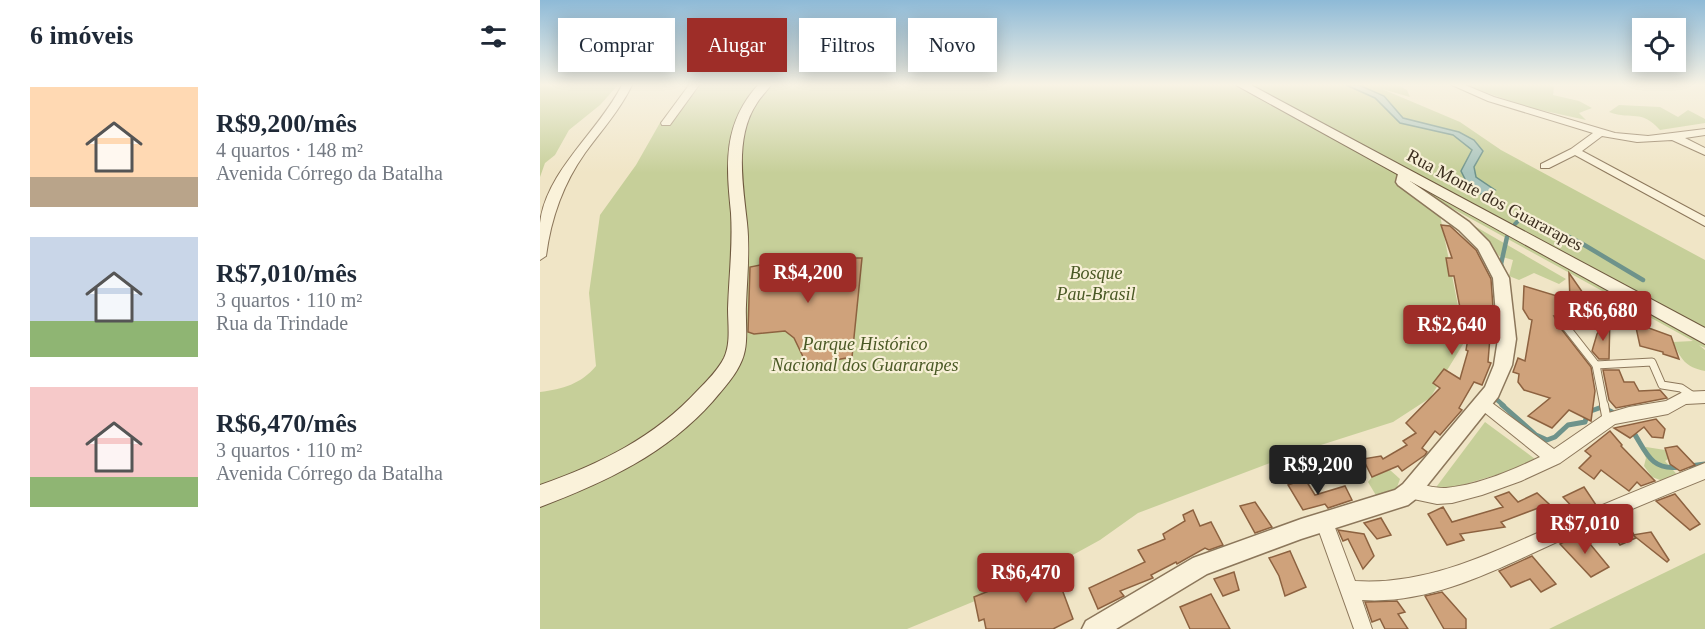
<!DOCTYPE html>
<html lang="pt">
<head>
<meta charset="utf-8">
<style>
	:root { --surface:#fff; --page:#f2f2f3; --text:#1f2937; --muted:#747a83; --accent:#9e2d28 }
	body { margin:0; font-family:"Times New Roman",serif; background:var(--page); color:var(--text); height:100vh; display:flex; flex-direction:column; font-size:22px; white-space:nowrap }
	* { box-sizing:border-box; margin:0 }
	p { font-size:20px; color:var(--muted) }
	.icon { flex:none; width:33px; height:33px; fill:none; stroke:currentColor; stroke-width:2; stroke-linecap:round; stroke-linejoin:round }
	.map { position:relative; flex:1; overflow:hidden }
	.side { display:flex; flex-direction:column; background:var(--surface); width:540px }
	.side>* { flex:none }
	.top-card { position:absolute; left:18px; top:18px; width:570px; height:54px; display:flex; gap:12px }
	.tools { position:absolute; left:1092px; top:18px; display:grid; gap:12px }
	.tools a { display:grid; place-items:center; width:54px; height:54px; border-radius:0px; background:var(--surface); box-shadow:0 3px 15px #0003; font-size:30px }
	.price { position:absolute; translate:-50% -51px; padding:0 14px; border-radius:6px; background:var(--accent); color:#fff; font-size:20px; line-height:39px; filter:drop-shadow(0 2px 3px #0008) }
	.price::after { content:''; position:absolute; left:50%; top:36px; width:18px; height:14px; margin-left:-9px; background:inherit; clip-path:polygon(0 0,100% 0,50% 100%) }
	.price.current { background:#222; color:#fff }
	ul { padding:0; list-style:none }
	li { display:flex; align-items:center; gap:18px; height:150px; padding:0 30px }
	li span { display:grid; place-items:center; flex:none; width:168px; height:120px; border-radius:0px; color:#555 }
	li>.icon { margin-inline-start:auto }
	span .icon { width:72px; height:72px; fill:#fffc; stroke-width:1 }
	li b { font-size:26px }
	h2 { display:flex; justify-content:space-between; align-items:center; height:72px; padding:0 30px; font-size:26px }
	.chip { padding:0 21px; border-radius:0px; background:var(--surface); box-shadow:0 3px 15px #0003; font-size:21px; line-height:54px }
	.chip.current { background:var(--accent); color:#fff }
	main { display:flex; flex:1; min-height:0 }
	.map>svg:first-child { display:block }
</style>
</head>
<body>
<main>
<section class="side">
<h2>6 imóveis<svg class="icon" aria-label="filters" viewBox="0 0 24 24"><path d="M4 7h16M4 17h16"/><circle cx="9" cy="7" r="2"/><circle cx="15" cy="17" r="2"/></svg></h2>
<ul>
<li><span style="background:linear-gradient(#ffd9b3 75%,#b9a48a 0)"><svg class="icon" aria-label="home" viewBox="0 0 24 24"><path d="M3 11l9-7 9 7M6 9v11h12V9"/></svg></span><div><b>R$9,200/mês</b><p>4 quartos · 148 m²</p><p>Avenida Córrego da Batalha</p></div></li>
<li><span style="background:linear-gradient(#c9d6e8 70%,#8fb573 0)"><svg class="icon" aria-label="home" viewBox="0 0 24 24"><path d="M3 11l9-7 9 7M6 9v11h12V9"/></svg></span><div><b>R$7,010/mês</b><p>3 quartos · 110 m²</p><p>Rua da Trindade</p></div></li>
<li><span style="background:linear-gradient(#f6c9c9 75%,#8fb573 0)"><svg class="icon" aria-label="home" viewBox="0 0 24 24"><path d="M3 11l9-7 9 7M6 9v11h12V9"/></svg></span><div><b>R$6,470/mês</b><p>3 quartos · 110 m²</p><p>Avenida Córrego da Batalha</p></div></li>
</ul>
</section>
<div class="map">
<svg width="1165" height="629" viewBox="0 0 1165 629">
	<rect width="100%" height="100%" fill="#f0e5c6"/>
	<!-- green -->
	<g fill="#c6cf99">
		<polygon points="0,85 78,85 60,105 29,130 15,155 5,163 0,177"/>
		<path d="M154,85H858L867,90L870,97L842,89L920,122L961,150L1165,260V348L1159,345L1165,350V371C1145,367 1141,359 1133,342L1153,341L897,200L925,341L890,398L853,422L759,452L598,513L560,540L491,578L367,629H0V392C23,389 41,384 56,366L49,293L60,215L96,165L121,121L138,113Z"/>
		<polygon points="925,85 1011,85 1014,87 1013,95 1039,101 1052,108 1039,113 1046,120 987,107"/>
		<path d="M1079,105L1120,107L1138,117L1148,110L1165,119V123L1120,130C1100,108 1094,121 1069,112Z"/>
		<polygon points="931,224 1026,279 1019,284 994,273 979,280 969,276 973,260 959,256"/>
		<polygon points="945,422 995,459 987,466 891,494"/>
		<polygon points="1106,447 1125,450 1128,459 1125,461 1141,479 1131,484 1112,477 1104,466 1106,458 1102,449"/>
		<polygon points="850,470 860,479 855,493 837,497 828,482 832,477"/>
		<polygon points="1165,553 1165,629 1009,629"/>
	</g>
	<!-- water -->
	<polygon fill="#a8c4bd" stroke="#6e938b" stroke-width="1.5" points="806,85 819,85 844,96 863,118 919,132 934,140 943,151 934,167 936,177 955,190 937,195 926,181 921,171 932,150 913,135 860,123 835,98"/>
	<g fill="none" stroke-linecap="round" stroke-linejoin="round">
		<!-- stream-far2 -->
		<polyline stroke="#6e938b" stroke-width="4" points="975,224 979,220 991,221 1010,228"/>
		<!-- stream-far1 -->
		<g stroke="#6e938b" stroke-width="4.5">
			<polyline points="1007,226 1041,243 1103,280"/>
			<polyline points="963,270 961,264 967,237"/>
			<polyline points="955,398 964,406"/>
		</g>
		<!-- stream -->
		<g stroke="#6e938b" stroke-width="5">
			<polyline points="962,405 996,435 1007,440 1015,437 1028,425 1045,422 1048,412 1062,407 1072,412"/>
			<path d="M1092,430C1106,451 1110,471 1139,467"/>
			<polyline points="1150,466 1165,464"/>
		</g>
	</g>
	<!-- building -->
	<g fill="#cfa27b" stroke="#8d6240" stroke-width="1.5">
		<polygon points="901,225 910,226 936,250 951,279 954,322 954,327 948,326 950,337 948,362 951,363 942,385 934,382 919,408 922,410 900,435 895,431 882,448 887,452 885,455 862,471 858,466 832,477 823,459 841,456 843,459 867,445 863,441 876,433 866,423 900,388 893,383 904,369 920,379 928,351 926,350 928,338 923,325 932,310 920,308 914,276 909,276 906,258 912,258"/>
		<polygon points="255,258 322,258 312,357 267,365 254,338 245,331 214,334 208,332 210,267"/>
		<polygon points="1029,273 1045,296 1059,302 1054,325 1014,316 1019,326 1051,367 1055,391 1051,421 1029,410 1012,428 988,416 1010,398 984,390 978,382 979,374 973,372 978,358 985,361 992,320 989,319 983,309 984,286 1030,300"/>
		<polygon points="1070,315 1069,359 1059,359 1052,351 1057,334"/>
		<polygon points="1095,323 1131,336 1139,359 1123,354 1123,352 1100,346"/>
		<polygon points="1063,370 1079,370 1084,382 1094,382 1099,391 1120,390 1127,398 1076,408 1069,400"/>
		<polygon points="1116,419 1125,429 1123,438 1112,437 1104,427 1090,438 1074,428"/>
		<polygon points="1070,431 1082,445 1081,446 1115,481 1101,486 1097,482 1089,491 1061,470 1054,479 1039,468 1051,456 1045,451"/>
		<polygon points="1137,446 1155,465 1140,471 1130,464 1125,448"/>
		<polygon points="765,479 775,495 805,486 812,500 788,508 785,504 763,510 748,485"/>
		<polygon points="1044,487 1056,505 1038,513 1023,497"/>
		<polygon points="969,492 978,502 997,493 1009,504 961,522 965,527 920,534 924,540 907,545 888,514 903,507 912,522 963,507 955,497"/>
		<polygon points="1135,494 1160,524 1150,530 1116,501"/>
		<polygon points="715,502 732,527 715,533 700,506"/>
		<polygon points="653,510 660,526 671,522 683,545 669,550 665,548 637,564 636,562 611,575 613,578 580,591 584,596 558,609 549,588 605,562 598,550 625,539 623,534 645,521 643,515"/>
		<polygon points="1083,517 1096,538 1080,545 1065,523"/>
		<polygon points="841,518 851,535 837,539 824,523"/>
		<polygon points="798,530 824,534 834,556 823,569 808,539 803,541"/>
		<polygon points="1111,532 1129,560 1127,562 1093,535"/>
		<polygon points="1041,533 1069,567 1051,577 1020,544"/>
		<polygon points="750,551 766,587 745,596 739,576 729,558"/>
		<polygon points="992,556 1016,584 1001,592 990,579 971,587 959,571"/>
		<polygon points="513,565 533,619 513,629 446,629 444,619 439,621 434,597"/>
		<polygon points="694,572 699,590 683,596 674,579"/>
		<polygon points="902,592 926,619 926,629 904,629 885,596"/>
		<polygon points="671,594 690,629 650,629 640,607"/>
		<polygon points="857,601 865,612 858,614 868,629 845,629 840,619 832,622 825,602"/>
	</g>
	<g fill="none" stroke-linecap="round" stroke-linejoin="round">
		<defs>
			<g id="service-far1">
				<polyline points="1023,323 1056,365 1064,406"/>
				<polyline points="1056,365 1112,362 1122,385 1141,388 1153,396"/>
			</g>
			<polyline id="service" points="1064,405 1067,421"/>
			<g id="minor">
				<path d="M82,85H92C80,110 61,131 45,153C23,184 11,218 6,256L0,260C0,248 0,235 0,223C6,171 59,131 82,85Z"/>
				<polygon points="149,85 159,85 130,125 122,125 121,123"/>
				<polygon points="912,85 925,85 954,97 1075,133 1108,136 1165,129 1165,135 1145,138 1165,148 1165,155 1132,140 1097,142 1062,136 1042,151 1165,217 1165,226 1035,155 1009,168 1001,168 1001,164 1031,149 1053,133 948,101"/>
				<path d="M1165,391V403L1146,404L1128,414L1075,424L1020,463L981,481L942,495L912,503L897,504L864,497L862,491L864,485C876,481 892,489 906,488C938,485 971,471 1000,457L939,408L936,403L939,398L944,397L1014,449L1065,414L1089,407L1126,401L1143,392Z"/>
				<path d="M1165,463V479C1120,497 1075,516 1030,536C965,565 895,605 822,600L832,629H814L776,523L779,517L785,515L791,517L815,581C890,586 957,550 1025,521C1071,501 1118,482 1165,463Z"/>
			</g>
			<polygon id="tertiary" points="865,170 872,174 870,181 929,222 949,242 969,278 976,339 972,365 958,397 877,498 868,505 761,539 667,574 576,629 542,629 546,621 653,558 761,519 855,490 863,484 945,387 954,365 958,339 953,278 938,249 919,230 858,185 856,182 858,174"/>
			<g id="secondary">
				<path d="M218,85H231C227,91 221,96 217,103C194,137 203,185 207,223C210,251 207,278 206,305C205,323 209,343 202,360C196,375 184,388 173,401C126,454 66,482 0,507V485C60,464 115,437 158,390C167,381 178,370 184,358C191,343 188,325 188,309C189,276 193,246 191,213C186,164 183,124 218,85Z"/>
				<polygon points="696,85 711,85 1165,328 1165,344"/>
			</g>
		</defs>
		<!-- service-far1 casing -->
		<use href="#service-far1" stroke="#8c775b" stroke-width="9"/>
		<!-- service casing -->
		<use href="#service" stroke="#8c775b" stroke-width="10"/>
		<!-- minor casing -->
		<use href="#minor" stroke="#8c775b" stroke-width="2"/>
		<!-- tertiary casing -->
		<use href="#tertiary" stroke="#8c775b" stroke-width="3"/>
		<!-- secondary casing -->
		<use href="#secondary" stroke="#6e583e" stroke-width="2"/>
		<!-- service-far1 -->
		<use href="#service-far1" stroke="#faf2da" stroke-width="7"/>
		<!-- service -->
		<use href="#service" stroke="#faf2da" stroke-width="8"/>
		<!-- minor -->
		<use href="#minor" fill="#faf2da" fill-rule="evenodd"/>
		<!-- tertiary -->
		<use href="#tertiary" fill="#faf2da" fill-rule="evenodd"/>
		<!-- secondary -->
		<use href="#secondary" fill="#faf2da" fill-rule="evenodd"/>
	</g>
	<!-- sky -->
	<linearGradient id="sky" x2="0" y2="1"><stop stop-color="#8ebad7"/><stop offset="0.49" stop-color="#f8f3e5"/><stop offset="1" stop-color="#f8f3e5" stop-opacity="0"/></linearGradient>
	<rect width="1165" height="173" fill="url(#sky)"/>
	<g text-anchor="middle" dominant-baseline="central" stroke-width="4.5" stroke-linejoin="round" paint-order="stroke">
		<!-- street labels -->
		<g font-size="18" fill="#3c2e1f" stroke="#f7efd6">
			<text transform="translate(955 200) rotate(28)">Rua Monte dos Guararapes</text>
		</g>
		<!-- park labels -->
		<g font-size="18" font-style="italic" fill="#4a5925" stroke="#f7efd6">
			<text x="556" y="273">Bosque<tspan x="556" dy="21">Pau-Brasil</tspan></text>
			<text x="325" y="344">Parque Histórico<tspan x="325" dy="21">Nacional dos Guararapes</tspan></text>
		</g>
	</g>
</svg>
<div class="tools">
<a><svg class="icon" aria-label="locate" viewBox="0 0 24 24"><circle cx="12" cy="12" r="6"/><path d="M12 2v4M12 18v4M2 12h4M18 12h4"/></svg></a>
</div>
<b class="price" style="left:268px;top:304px">R$4,200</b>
<b class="price" style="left:1063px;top:342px">R$6,680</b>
<b class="price" style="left:912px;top:356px">R$2,640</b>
<b class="price current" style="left:778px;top:496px">R$9,200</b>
<b class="price" style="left:1045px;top:555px">R$7,010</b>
<b class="price" style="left:486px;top:604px">R$6,470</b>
<div class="top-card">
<a class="chip">Comprar</a>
<a class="chip current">Alugar</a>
<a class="chip">Filtros</a>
<a class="chip">Novo</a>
</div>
</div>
</main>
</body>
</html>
